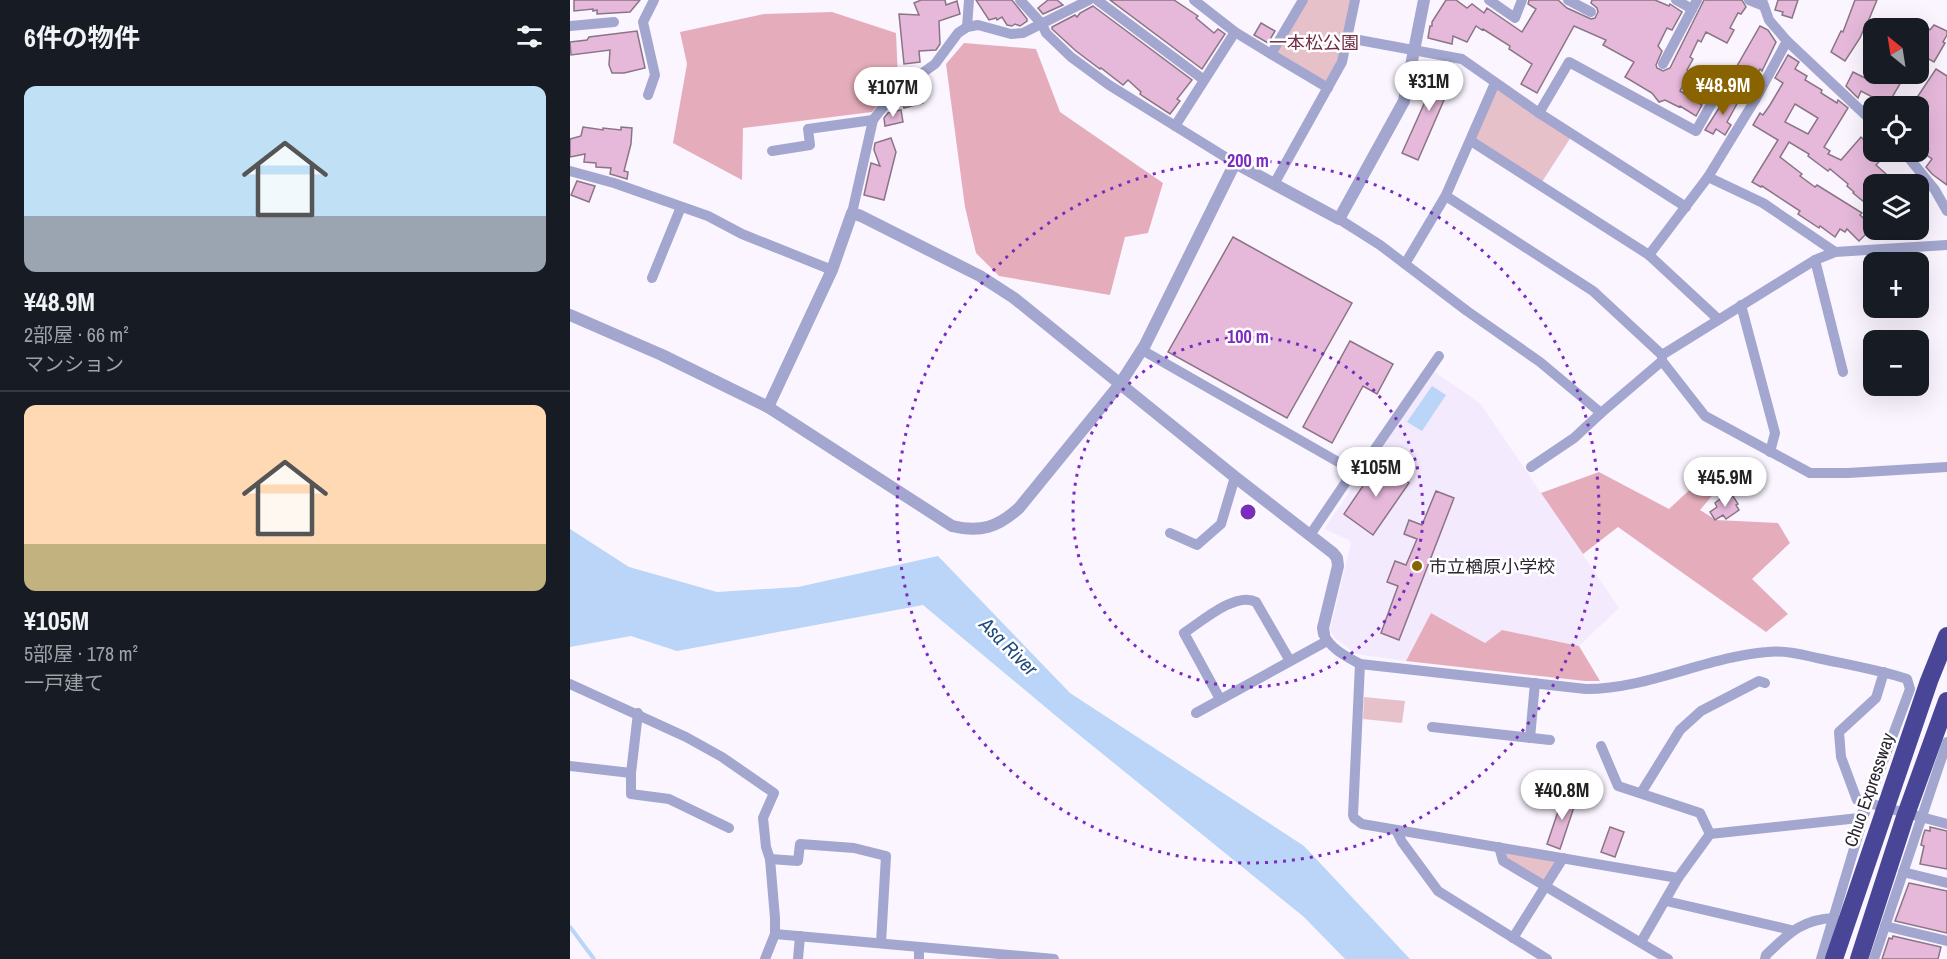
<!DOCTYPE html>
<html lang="ja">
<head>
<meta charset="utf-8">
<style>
	:root { --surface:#171b24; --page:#20242c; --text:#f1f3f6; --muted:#9ea1a6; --line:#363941; --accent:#8a6301 }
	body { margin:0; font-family:"Archivo Narrow","Noto Sans JP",sans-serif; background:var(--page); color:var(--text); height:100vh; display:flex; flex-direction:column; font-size:22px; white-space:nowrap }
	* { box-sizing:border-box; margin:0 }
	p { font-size:20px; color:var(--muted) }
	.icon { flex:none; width:33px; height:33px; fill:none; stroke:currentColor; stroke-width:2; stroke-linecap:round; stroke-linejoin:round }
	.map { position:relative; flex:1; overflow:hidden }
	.sheet { display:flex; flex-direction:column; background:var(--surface); width:570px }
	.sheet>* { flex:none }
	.needle { width:39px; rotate:330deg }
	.controls { position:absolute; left:1293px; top:18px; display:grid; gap:12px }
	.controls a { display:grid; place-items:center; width:66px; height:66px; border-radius:12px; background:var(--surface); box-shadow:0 6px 24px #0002; font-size:30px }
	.price { position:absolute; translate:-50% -51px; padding:0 14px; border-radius:21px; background:#fff; color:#222; font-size:20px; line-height:39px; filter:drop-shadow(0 2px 3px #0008) }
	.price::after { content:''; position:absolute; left:50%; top:36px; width:18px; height:14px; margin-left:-9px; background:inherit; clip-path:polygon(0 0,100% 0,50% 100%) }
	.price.current { background:var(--accent); color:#fff }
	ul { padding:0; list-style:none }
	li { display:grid; align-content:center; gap:12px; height:318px; padding:0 24px }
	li+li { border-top:2px solid var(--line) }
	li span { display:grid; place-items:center; height:186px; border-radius:12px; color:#555 }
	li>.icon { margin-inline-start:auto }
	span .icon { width:108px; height:108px; fill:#fffc; stroke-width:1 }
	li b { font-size:26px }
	h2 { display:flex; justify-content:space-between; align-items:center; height:72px; padding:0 24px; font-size:26px }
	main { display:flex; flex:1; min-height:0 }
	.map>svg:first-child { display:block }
</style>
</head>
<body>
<main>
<section class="sheet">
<h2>6件の物件<svg class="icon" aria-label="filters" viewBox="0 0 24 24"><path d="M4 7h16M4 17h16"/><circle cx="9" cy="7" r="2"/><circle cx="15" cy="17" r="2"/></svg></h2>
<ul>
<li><span style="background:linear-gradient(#bfe0f5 70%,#9aa5b1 0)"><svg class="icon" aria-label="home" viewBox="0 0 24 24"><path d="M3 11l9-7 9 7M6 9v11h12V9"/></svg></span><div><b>¥48.9M</b><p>2部屋 · 66 m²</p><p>マンション</p></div></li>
<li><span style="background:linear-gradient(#ffd9b3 75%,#c2b280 0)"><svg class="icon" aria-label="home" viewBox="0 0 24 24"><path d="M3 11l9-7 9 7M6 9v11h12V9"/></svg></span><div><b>¥105M</b><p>5部屋 · 178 m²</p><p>一戸建て</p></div></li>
</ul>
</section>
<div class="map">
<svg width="1377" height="959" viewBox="0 0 1377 959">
	<rect width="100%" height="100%" fill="#faf5ff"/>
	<!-- built -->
	<polygon fill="#f4eafe" points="863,371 910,403 1049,608 1009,646 932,630 915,643 861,613 836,661 786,654 765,638 760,630 781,543 779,540 754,529"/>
	<!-- green -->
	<g fill="#e7c1ca">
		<polygon points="733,0 785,0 778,38 758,88 701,54"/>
		<polygon points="925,83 1003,134 970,185 901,141"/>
		<polygon points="794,697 835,701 832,723 793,719"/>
		<polygon points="929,847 993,858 976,887 933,861"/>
	</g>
	<!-- forest -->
	<g fill="#e5adbb">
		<polygon points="262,12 326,33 328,78 302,112 173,128 172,180 103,143 117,64 110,32 194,14"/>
		<polygon points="394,43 466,49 490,112 593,183 578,233 555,237 540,295 429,276 406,253 395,207 376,64"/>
		<polygon points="1143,468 1152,484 1130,510 1146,520 1208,523 1220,543 1182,579 1218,614 1196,632 1048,527 1013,554 971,493 1029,472 1099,509"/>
		<polygon points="861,613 915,643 932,630 1009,646 1030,681 1015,681 836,661"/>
	</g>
	<!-- water -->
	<g fill="#bad5f7">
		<polygon points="862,386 876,395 852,431 837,422"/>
		<polygon points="0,529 59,567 147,592 228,587 368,556 500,693 734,846 840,959 775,959 734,917 492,721 353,605 107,651 61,636 0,647"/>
	</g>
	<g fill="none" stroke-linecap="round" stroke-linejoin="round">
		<!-- stream -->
		<polyline stroke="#bad5f7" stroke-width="4" points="0,927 24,959"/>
	</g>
	<!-- building -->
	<g fill="#e6b9db" stroke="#8b7485" stroke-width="1.5" fill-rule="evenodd">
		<polygon points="4,0 70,0 60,12 27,14 27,10 23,11 23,9 4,11"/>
		<polygon points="351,0 375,0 376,5 387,1 390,14 369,21 370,44 366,50 349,51 350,62 334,64 329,14 349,15 344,3"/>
		<polygon points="406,0 442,0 457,19 457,21 450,26 445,24 442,26 437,25 432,17 427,20 426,18 419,20"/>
		<polygon points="478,0 487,0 493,5 473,14 468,8"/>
		<polygon points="540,0 604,0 628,16 626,18 644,33 648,29 655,34 632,69"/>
		<polygon points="876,0 886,0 897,8 902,4 914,13 917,8 952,32 966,9 958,4 959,0 988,0 997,8 1021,19 1025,18 1028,12 1027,8 1021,3 1022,0 1085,0 1099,6 1100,4 1112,12 1102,30 1097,28 1088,46 1092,51 1086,65 1087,68 1093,71 1100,68 1134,0 1172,0 1176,7 1171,14 1168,13 1160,28 1164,30 1157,43 1136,32 1131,42 1128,40 1120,57 1123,59 1117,70 1120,72 1110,91 1132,105 1126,116 1110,106 1109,107 1095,100 1089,102 1082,93 1055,77 1064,62 1033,45 1036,40 1004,26 967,93 951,84 962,64 939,49 940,46 913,29 912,30 906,26 897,42 883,36 882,44 858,38 860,26 862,26 862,22"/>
		<polygon points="1208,0 1228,0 1222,18 1212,15 1213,12 1205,10"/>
		<polygon points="1285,0 1307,0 1297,24 1296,24 1290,38 1275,61 1261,52 1271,31 1273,32"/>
		<polygon points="523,6 622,80 607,99 610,101 600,114 574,97 570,94 571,92 558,80 553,85 531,68 530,69 506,51 482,29 482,27 505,15 507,17 510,13"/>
		<polygon points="691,23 705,31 698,43 684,35"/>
		<polygon points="1364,25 1377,31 1377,35 1373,42 1375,43 1364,62 1348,53 1348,38 1354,30 1356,31 1358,28 1360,30"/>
		<polygon points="1190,26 1198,30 1206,42 1192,71 1190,69 1181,83 1163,73"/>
		<polygon points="67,31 75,68 54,73 42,73 39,65 40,50 1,55 0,42 17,40 19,37"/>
		<path d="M1218,55L1229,62L1225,69L1237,76L1235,80L1252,90L1251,93L1267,103L1268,100L1278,108L1254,147L1260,151L1258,154L1271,160L1291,137L1298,144L1304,137V152H1318L1306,165L1316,174L1304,184V202L1299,206L1283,193L1284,192L1277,186L1278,184L1260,169L1258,171L1238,156L1239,154L1219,142L1210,157L1232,174L1230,176L1245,187L1247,185L1292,213L1290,215L1303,227L1289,241L1277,229L1275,232L1270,229L1265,237L1250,226L1249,228L1228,214L1230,211L1192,186L1191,187L1182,182L1208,140L1183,125L1190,113L1193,115L1200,105L1213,83L1205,78ZM1225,104L1248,118L1238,134L1215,122Z"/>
		<polygon points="872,64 887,70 848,160 832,153"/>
		<polygon points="1366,69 1377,76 1377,185 1362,174 1356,167 1362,159 1348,149 1348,101 1346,99"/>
		<polygon points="1283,72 1299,80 1303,74 1329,74 1334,77 1317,106 1304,106 1308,100 1291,91 1288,98 1276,86"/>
		<polygon points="350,92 353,103 334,108 331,97"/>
		<polygon points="1158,94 1169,100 1157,122 1161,125 1155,135 1146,129 1143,134 1135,130"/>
		<polygon points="331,110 333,122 315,126 314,118 318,113"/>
		<polygon points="13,127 33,130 33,128 51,130 51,127 62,128 61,144 54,171 58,172 57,179 40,174 41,168 26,167 26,163 14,162 15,154 0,157 0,139 11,136"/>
		<polygon points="321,138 326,152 314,200 294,195 301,163 310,166 304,150 305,143"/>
		<polygon points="7,181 25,186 19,202 1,195"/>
		<polygon points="663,237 782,303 717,418 598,352"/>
		<polygon points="780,341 823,364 807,394 793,386 762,443 733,427"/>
		<polygon points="809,462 839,483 803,535 774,514"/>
		<polygon points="866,491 884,498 829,640 811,633 828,586 817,582 825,561 836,565 847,539 834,534 839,520 852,525"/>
		<polygon points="1157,494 1160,498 1163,496 1168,504 1166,505 1169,510 1156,519 1153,515 1145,520 1140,512 1147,507 1145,503"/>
		<polygon points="994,794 1007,798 990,849 977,844"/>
		<polygon points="1040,827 1054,832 1045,857 1031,852"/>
		<polygon points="1360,827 1377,831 1377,869 1350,864 1354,846 1351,845 1353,836 1355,830 1360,831"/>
		<polygon points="1339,883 1377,891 1377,933 1325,921"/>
		<polygon points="1323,936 1371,947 1368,959 1312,959 1319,938 1322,939"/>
	</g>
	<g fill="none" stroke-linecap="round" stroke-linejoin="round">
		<!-- minor -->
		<g stroke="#a3a6ce" stroke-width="10">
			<polyline points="450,0 472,24 476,33 501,57 539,85 665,163"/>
			<polyline points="527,0 634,80"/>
			<polyline points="624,0 665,32 701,54"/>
			<polyline points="733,0 701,54 758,88"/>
			<polyline points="919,0 945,18 952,0"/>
			<polyline points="998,0 1021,12"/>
			<polyline points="1106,0 1122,9"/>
			<polyline points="1179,0 1194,6"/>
			<polyline points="1192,0 1199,20 1217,41 1304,123"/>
			<polyline points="0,26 44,22"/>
			<polyline points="397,27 399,0"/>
			<polyline points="778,38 892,59 969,113 1116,207"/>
			<polyline points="1093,64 1127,0"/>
			<polyline points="78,95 85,75 73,22 84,0"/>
			<polyline points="969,113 999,62 1126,131 1153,83 1185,100"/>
			<polyline points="605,126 665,32"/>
			<polyline points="901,141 1079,255"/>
			<polyline points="202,151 240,145 238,129 303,120"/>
			<polyline points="1334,152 1365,190 1377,211"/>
			<polyline points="0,171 44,183 138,216 172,234 262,270"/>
			<polyline points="1138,177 1193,203 1265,252"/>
			<polyline points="704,184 772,62 785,0"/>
			<polyline points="876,196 1023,291 1092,355"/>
			<polyline points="282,213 303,120 324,93 365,64 388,33 397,27 408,25 441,34 453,33 519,0"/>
			<polyline points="769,219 810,245 897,311 970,362 1031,413 1092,361 1092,355 1245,260 1265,252 1377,245"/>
			<polyline points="1245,260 1273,372"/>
			<polyline points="835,264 876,195 925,83"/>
			<polyline points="82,278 111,207"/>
			<polyline points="1171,305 1205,433 1200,452"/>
			<polyline points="1148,319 1079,255 1138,177 1185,100 1217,41"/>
			<polyline points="572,350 777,467 782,473"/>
			<polyline points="1092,361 1135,416 1240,473 1278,473 1377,467"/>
			<polyline points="961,467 1004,438 1031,413"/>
			<polyline points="600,533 627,545 651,524 665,477"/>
			<polyline points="740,535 782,473 789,472 869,356"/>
			<path d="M754,634C760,649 777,657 790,664L1016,689C1078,689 1136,657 1197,652C1216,650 1234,655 1252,659C1280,665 1309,670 1337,679L1340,689L1298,802L1251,959"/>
			<polyline points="790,664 783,815 784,818 792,824 1108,878 1140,834 1289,818 1294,810"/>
			<polyline points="1314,672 1306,698 1269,732 1271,757 1287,800 1377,824"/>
			<polyline points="0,684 116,737 152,757 204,793 193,818 196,847 200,859 205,918 205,934 195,959"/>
			<path d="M650,699L614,633C631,622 666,591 686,602L720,661"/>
			<polyline points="68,713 61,773 61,794 99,799 159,828"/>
			<polyline points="626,713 757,641"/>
			<polyline points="862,727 980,740"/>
			<polyline points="960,738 965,683"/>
			<polyline points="1031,746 1048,786 1130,813 1140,834"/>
			<polyline points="0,766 61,773"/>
			<polyline points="1071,793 1110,730 1131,711 1189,681 1195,683"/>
			<polyline points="826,830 832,842 868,891 977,959"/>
			<polyline points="929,847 933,861 1098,959"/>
			<polyline points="200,859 228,861 230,844 284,848 316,856 311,943"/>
			<polyline points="1333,872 1377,883"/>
			<polyline points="1096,901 1221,930"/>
			<polyline points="1315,926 1377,941"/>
			<polyline points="205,934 484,959"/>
			<polyline points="943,938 993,858"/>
			<polyline points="1071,942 1108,878"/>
			<polyline points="228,959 230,936"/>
			<polyline points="349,959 349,947"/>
			<path d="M1195,959L1196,955C1218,934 1232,919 1264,918"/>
			<polyline points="1304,959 1377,742"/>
		</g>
		<!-- tertiary -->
		<g stroke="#a3a6ce" stroke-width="12">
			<path d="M0,315L92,355L198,407L382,526C411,533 428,527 449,508L550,384L575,345L665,163L769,219L834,101L854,0"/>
			<polyline points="198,407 262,270 282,213 291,216 410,276 444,298 665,477 763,553 767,558 768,566 753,628 754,634"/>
		</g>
		<!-- motorway-bridge -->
		<g stroke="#494697" stroke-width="18">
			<polyline points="1264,959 1359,681 1377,636"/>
			<polyline points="1289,959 1334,820 1377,701"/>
		</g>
	</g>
	<!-- distance rings -->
	<g fill="none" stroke="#7b2cbf" stroke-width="3" stroke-dasharray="3 6">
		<circle cx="678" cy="512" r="175"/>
		<circle cx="678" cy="512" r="351"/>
	</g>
	<!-- markers -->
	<circle fill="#8a6301" stroke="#fff" stroke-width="2" cx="847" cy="566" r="6"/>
	<g text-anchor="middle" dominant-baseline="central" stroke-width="5" stroke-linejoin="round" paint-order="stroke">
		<!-- park labels -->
		<g font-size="18" fill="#702c43" stroke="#fff">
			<text x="744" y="42">一本松公園</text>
		</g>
		<!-- poi labels -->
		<g font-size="18" fill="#29242e" stroke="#fff" text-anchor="start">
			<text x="859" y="566">市立楢原小学校</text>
		</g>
		<!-- street labels -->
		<g font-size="18" fill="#29242e" stroke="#fff">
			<text transform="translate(1299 790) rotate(-71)">Chuo Expressway</text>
		</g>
		<!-- water labels -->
		<g font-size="20" font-style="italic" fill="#204b7e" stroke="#fff">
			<text transform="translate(439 646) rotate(45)">Asa River</text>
		</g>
	</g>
	<circle cx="678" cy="512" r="9" fill="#7b2cbf" stroke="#fff" stroke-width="3"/>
	<g font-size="18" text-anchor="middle" font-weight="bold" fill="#7b2cbf" stroke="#fff" stroke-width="5" stroke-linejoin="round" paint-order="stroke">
		<text x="678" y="167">200 m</text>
		<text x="678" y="343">100 m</text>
	</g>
</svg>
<div class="controls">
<a><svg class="needle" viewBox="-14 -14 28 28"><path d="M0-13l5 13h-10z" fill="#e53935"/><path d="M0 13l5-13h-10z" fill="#9ea1a6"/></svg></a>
<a><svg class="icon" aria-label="locate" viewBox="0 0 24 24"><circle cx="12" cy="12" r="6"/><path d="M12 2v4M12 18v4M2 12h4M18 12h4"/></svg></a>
<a><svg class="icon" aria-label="layers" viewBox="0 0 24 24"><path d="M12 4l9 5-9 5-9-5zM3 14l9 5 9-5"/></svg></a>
<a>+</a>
<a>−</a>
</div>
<b class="price" style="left:859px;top:112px">¥31M</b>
<b class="price current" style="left:1153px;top:116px">¥48.9M</b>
<b class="price" style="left:323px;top:118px">¥107M</b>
<b class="price" style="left:806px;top:498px">¥105M</b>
<b class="price" style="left:1155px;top:508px">¥45.9M</b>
<b class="price" style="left:992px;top:821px">¥40.8M</b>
</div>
</main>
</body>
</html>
